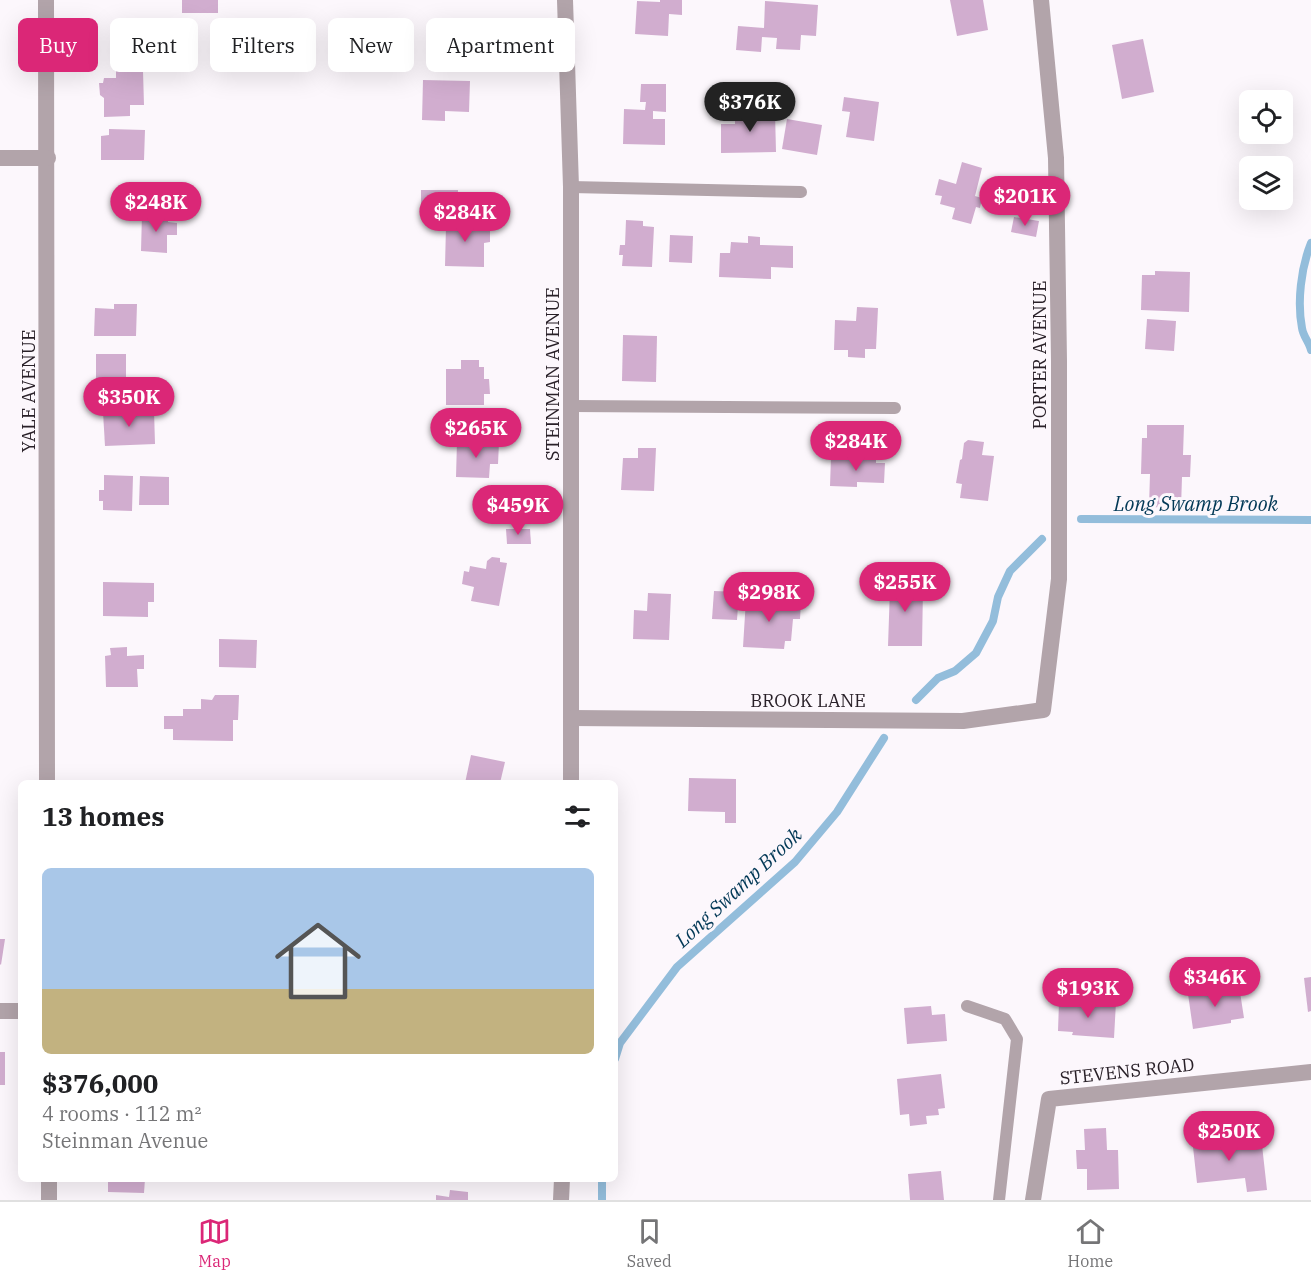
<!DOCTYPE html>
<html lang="en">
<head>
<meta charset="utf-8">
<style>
	:root { --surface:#fff; --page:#f2f2f2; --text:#202124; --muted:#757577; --line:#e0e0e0; --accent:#db2777 }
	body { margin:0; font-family:"IBM Plex Serif",serif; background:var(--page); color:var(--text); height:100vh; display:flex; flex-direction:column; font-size:22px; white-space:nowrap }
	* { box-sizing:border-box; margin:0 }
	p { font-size:20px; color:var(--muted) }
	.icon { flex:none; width:33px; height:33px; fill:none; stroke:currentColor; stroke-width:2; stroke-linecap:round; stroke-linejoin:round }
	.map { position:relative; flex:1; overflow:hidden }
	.sheet { position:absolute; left:18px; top:780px; width:600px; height:402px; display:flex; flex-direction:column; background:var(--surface); border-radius:9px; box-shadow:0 6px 24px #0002 }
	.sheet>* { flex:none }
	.guide { position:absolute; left:18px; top:18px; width:600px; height:54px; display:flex; gap:12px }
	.controls { position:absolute; left:1239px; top:90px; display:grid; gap:12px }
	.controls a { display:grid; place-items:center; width:54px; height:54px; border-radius:9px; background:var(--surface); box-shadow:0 6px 24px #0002; font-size:30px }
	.price { position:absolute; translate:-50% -51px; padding:0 14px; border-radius:21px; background:var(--accent); color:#fff; font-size:20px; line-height:39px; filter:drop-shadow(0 2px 3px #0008) }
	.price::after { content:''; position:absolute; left:50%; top:36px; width:18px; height:14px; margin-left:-9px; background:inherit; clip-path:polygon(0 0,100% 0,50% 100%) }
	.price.on { background:#222; color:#fff }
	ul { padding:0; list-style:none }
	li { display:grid; align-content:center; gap:12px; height:318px; padding:0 24px }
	li span { display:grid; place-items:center; height:186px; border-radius:9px; color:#555 }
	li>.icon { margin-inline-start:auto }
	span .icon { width:108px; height:108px; fill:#fffc; stroke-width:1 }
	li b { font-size:26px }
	h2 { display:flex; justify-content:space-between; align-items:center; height:72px; padding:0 24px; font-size:26px }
	.pill { padding:0 21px; border-radius:9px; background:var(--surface); box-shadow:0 6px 24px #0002; font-size:21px; line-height:54px }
	.pill.on { background:var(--accent); color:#fff }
	.tab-bar { display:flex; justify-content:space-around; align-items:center; height:84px; border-top:2px solid var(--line); background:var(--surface); font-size:16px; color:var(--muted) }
	.tab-bar a { display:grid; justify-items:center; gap:3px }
	.tab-bar .on { color:var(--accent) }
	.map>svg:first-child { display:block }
</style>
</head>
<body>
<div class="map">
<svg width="1311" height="1200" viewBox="0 0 1311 1200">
	<rect width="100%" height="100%" fill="#fcf7fc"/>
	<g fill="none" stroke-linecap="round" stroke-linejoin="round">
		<!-- stream -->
		<g stroke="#93bddb" stroke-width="8">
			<path d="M1311,243C1301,268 1297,302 1302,328C1303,336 1309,342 1311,350"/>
			<polyline points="1081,519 1311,520"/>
			<polyline points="916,700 938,678 955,671 976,653 993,621 998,597 1010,571 1042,539"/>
			<polyline points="615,1059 620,1043 677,967 795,862 837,812 884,738"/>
			<polyline points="602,1179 602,1200"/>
		</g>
	</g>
	<!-- building -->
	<g fill="#d1adcf">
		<rect x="182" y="0" width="36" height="13"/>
		<polygon points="660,0 682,0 682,15 669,14 668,36 635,34 637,1 660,2"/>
		<polygon points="950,0 983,0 988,30 957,36"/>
		<polygon points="765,1 818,5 816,36 801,35 800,50 776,49 777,38 762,37 761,52 736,50 738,26 764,28"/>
		<polygon points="1143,39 1154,92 1122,99 1112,45"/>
		<polygon points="116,71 143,71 144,105 130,105 130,116 104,117 104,98 100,95 99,83 103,83 104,78 116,78"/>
		<polygon points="423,80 470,81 469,112 445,111 445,121 422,120"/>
		<polygon points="641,84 666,84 666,112 653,111 653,119 665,119 665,145 623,144 624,109 645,110 646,102 640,102"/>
		<polygon points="844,97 879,102 874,141 846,137 850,112 842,111"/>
		<polygon points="773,110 775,112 776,152 721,153 721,124 735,124 735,111"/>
		<polygon points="787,119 822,125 817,155 782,149"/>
		<polygon points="109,129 145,130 144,160 101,160 101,136 109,135"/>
		<polygon points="962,162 982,168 975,196 982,198 980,208 976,207 971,224 952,219 955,208 940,204 942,196 935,195 939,179 956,184"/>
		<polygon points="421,190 458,190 457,213 421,212"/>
		<polygon points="142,214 168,215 168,222 177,223 177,235 167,235 167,253 141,251"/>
		<polygon points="450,216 468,216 468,225 490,226 490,242 484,243 484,267 445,266 446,226 450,225"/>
		<polygon points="1014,217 1039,221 1036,237 1011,232"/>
		<polygon points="626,220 643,221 643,226 654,227 652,267 622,266 623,255 619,255 620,245 625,245"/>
		<polygon points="670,235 693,236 692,263 669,262"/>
		<polygon points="748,236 760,237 760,245 793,246 793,268 771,267 771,279 719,277 720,253 730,253 731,242 748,243"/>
		<polygon points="1155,271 1190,272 1189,312 1141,310 1142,275 1155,275"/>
		<polygon points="114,304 137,304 136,336 94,336 95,308 114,309"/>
		<polygon points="857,307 878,308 876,349 865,349 865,358 848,357 848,350 834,350 835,320 856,321"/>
		<polygon points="1147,319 1176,321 1174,351 1145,349"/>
		<polygon points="623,335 657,336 656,382 622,381"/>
		<rect x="96" y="354" width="30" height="41"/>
		<polygon points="461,360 479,360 479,367 484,367 484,379 489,379 490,394 484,394 484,405 446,405 446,369 461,369"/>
		<polygon points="154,410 155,444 105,446 103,412"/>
		<polygon points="1147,425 1184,425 1183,455 1191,455 1190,477 1182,477 1181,508 1149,507 1150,474 1141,474 1142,438 1147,438"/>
		<polygon points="968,440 984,442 982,455 994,456 988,501 960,498 962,484 956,483 960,460 962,459 964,443"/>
		<polygon points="457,441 499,442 498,464 490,464 489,478 456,477"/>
		<polygon points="638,448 656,448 654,491 621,490 623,458 638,458"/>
		<polygon points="831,457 876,459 876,463 885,463 884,483 857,482 857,487 830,486"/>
		<polygon points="104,475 133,476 132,511 103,510 103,501 99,501 99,490 104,490"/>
		<polygon points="140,476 169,477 169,505 139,505"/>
		<polygon points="506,529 530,529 531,544 507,544"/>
		<polygon points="492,557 500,558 500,562 507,563 499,606 471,601 474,587 462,584 464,571 469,572 470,566 486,569 487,561"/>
		<polygon points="893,572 907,572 907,587 923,588 922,646 888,646 890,588 892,586"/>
		<polygon points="103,582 154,583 154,602 148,602 148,617 103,616"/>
		<polygon points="714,591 739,592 737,620 712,619"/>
		<polygon points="648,593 671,594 669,640 633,639 634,610 647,611"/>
		<polygon points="746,599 801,602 800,619 793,619 791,641 785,641 784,649 743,647"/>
		<polygon points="219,639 257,640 256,668 219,667"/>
		<polygon points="127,647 127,656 144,655 144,669 137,669 138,687 106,687 105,656 111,655 110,648"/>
		<polygon points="215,695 239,695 238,720 233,720 233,741 173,740 173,729 164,729 164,716 183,716 183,709 201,709 201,699 212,700"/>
		<polygon points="471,755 505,762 500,783 465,783"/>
		<polygon points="689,778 736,779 736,823 725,823 725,812 688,811"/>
		<polygon points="0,939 5,939 1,965 0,964"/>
		<polygon points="1311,977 1311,1011 1308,1012 1304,978"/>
		<polygon points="1229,988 1229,994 1240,992 1244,1018 1231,1020 1231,1023 1193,1029 1188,994"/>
		<polygon points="1095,1001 1116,1002 1114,1038 1072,1035 1073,1032 1058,1031 1059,1002 1093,1005"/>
		<polygon points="931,1006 932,1015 945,1014 947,1041 907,1044 904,1008"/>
		<rect x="0" y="1052" width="5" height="33"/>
		<polygon points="941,1074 945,1108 938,1109 939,1115 926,1116 927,1124 910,1126 909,1114 900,1115 897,1079"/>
		<polygon points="1106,1128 1107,1150 1118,1150 1119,1189 1087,1190 1087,1169 1077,1169 1076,1150 1085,1150 1084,1129"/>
		<polygon points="1214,1135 1214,1140 1243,1138 1244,1146 1262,1145 1267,1190 1247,1192 1245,1178 1197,1183 1192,1138"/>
		<polygon points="941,1171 944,1200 910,1200 908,1174"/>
		<polygon points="119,1179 145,1179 144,1193 108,1192 108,1180"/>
		<polygon points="450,1190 468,1192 468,1200 436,1200 436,1195 449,1197"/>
	</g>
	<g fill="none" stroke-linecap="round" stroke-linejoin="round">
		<!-- service -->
		<g stroke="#b2a4aa" stroke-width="12">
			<polyline points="571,187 801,192"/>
			<polyline points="572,406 895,408"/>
			<polyline points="967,1006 1005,1019 1017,1039 999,1200"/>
		</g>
		<!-- minor -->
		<g stroke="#b2a4aa" stroke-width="16">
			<polyline points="46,0 47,783"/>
			<polyline points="565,0 571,187 571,783"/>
			<polyline points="0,158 48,158"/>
			<polyline points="571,718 963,721 1043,710 1059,579 1059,361 1056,158 1041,0"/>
			<polyline points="0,1011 21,1011"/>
			<polyline points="49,1179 49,1200"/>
			<polyline points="561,1200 562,1179"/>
			<polyline points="1033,1200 1049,1099 1311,1072"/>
		</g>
	</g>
	<g text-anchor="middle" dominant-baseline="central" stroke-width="6" stroke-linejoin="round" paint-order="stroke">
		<!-- street labels -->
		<g font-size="18" fill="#292028" stroke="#fcf7fc">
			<text transform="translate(1039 355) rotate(-90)">PORTER AVENUE</text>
			<text transform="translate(552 374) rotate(-90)">STEINMAN AVENUE</text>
			<text transform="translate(28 391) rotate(-90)">YALE AVENUE</text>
			<text x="808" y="700">BROOK LANE</text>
			<text transform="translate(1127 1071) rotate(-6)">STEVENS ROAD</text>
		</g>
		<!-- water labels -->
		<g font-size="20" font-style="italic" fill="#023856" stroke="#fcf7fc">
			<text x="1196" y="503">Long Swamp Brook</text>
			<text transform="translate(738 887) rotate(-43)">Long Swamp Brook</text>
		</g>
	</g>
</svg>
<div class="controls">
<a><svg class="icon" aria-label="locate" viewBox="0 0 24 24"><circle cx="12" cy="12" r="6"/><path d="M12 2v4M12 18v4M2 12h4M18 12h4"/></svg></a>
<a><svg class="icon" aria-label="layers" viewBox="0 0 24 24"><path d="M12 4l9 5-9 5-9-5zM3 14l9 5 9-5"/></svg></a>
</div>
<b class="price on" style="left:750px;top:133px">$376K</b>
<b class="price" style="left:1025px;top:227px">$201K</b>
<b class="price" style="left:156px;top:233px">$248K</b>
<b class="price" style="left:465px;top:243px">$284K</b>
<b class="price" style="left:129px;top:428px">$350K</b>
<b class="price" style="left:476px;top:459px">$265K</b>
<b class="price" style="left:856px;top:472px">$284K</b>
<b class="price" style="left:518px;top:536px">$459K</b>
<b class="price" style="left:905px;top:613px">$255K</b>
<b class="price" style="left:769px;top:623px">$298K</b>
<b class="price" style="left:1215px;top:1008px">$346K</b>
<b class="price" style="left:1088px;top:1019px">$193K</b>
<b class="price" style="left:1229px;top:1162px">$250K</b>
<div class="guide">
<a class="pill on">Buy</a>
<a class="pill">Rent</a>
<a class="pill">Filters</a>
<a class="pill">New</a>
<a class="pill">Apartment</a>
</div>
<section class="sheet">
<h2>13 homes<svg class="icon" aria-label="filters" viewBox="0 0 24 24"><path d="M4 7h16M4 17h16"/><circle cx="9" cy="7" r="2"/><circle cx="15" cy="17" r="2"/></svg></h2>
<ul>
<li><span style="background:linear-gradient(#a9c7e8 65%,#c2b280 0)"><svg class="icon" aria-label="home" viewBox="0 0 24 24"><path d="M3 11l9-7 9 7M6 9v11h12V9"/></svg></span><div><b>$376,000</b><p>4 rooms · 112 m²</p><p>Steinman Avenue</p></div></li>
</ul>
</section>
</div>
<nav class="tab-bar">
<a class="on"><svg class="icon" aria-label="map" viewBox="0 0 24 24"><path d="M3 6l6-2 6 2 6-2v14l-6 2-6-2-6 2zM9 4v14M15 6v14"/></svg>Map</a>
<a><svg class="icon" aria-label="saved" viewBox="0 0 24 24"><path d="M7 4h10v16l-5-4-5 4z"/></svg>Saved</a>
<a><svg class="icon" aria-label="home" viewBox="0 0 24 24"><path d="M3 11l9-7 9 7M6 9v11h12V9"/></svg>Home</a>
</nav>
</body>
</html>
